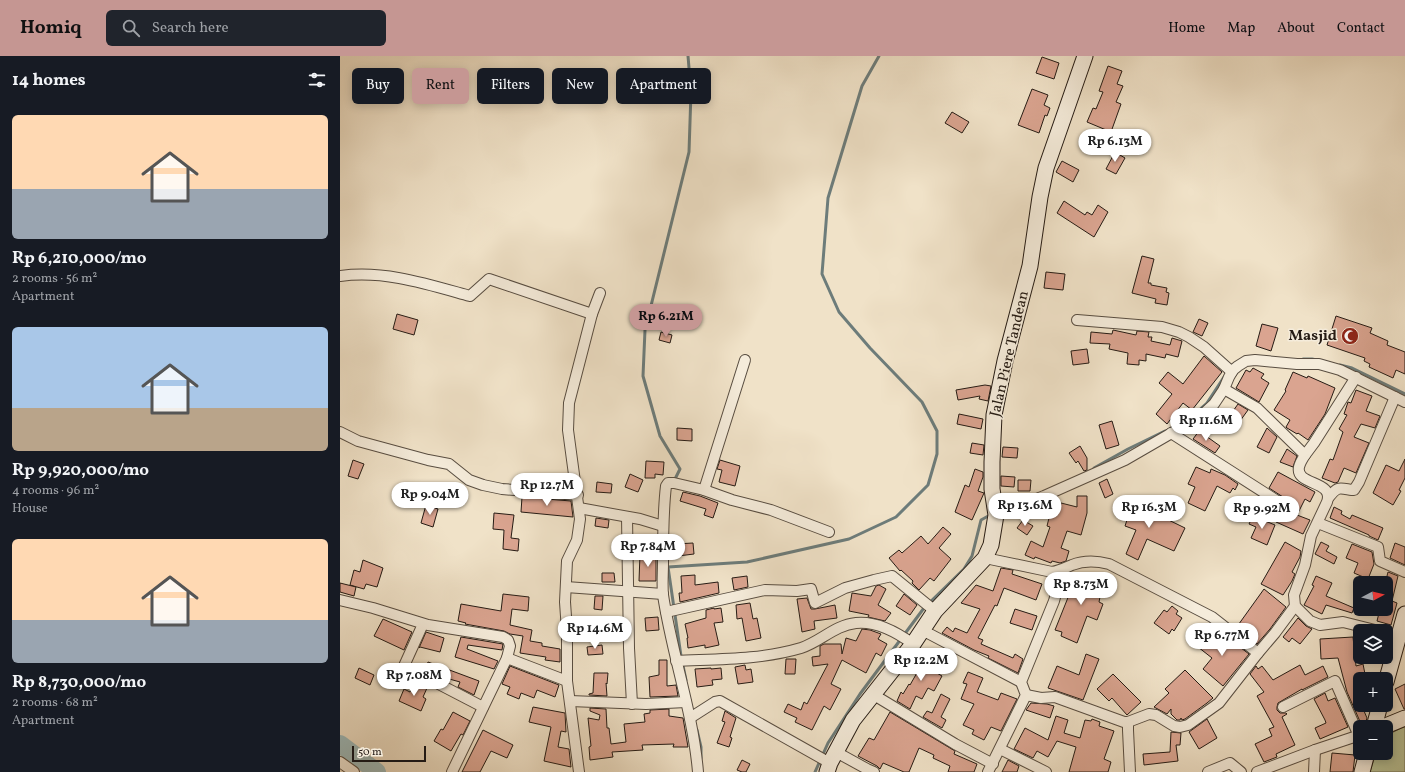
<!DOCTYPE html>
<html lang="en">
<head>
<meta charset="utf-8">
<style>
	:root { --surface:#171b24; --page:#20242c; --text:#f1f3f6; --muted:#9ea1a6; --accent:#c59692 }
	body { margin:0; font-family:Vollkorn,serif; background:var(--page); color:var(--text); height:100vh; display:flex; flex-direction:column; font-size:15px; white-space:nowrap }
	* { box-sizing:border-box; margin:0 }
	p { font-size:13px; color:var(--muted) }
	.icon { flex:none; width:22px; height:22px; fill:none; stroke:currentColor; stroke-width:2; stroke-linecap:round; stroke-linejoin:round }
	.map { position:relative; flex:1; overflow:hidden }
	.drawer { display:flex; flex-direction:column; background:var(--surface); width:340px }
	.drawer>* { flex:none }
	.guide { position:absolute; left:12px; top:12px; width:380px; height:36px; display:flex; gap:8px }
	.needle { width:26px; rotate:83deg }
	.buttons { position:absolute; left:1013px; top:520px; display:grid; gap:8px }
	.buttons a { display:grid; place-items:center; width:40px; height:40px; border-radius:6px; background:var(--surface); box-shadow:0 2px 10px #0003; font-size:20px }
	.scale { position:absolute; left:12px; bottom:10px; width:74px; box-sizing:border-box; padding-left:4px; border:2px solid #251b14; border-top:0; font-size:11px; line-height:14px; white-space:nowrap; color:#251b14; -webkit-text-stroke:3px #f5ecdb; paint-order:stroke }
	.price { position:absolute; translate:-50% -34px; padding:0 9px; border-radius:14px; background:#fff; color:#222; font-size:13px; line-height:26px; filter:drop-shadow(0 1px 2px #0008) }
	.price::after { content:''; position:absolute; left:50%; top:24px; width:12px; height:9px; margin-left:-6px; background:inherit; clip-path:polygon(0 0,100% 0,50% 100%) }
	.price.active { background:var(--accent); color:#111 }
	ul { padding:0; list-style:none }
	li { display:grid; align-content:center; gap:8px; height:212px; padding:0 12px }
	li span { display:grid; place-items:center; height:124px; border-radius:6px; color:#555 }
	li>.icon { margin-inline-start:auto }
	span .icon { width:72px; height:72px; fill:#fffc; stroke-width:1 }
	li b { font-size:17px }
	h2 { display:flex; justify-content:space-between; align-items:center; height:48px; padding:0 12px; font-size:17px }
	.pill { padding:0 14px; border-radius:6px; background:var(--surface); box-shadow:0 2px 10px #0003; font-size:14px; line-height:36px }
	.pill.active { background:var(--accent); color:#111 }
	header { display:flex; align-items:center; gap:24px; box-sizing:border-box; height:56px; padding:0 20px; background:var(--accent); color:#111 }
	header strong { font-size:19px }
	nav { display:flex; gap:22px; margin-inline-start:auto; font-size:14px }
	.search { width:280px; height:36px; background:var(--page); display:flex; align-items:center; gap:10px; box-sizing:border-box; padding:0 14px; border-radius:6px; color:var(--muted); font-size:15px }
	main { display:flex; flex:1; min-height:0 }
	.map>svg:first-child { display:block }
</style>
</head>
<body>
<header>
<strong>Homiq</strong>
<div class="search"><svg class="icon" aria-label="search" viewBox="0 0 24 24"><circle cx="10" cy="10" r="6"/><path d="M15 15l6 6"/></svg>Search here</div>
<nav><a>Home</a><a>Map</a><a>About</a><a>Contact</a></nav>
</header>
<main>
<section class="drawer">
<h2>14 homes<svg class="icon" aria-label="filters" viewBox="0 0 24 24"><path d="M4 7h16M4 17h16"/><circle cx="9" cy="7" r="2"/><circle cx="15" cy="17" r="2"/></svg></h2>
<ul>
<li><span style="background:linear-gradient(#ffd9b3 60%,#9aa5b1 0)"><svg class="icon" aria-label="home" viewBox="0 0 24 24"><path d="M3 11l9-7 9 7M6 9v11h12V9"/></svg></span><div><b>Rp 6,210,000/mo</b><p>2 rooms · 56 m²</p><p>Apartment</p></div></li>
<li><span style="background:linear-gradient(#a9c7e8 65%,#b9a48a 0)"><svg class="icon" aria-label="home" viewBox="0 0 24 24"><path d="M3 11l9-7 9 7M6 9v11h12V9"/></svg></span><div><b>Rp 9,920,000/mo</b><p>4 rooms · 96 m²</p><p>House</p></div></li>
<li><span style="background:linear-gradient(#ffd9b3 65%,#9aa5b1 0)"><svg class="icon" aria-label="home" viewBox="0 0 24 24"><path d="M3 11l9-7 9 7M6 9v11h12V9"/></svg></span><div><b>Rp 8,730,000/mo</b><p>2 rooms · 68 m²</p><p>Apartment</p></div></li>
</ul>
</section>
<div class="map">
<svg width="1065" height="716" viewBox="0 0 1065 716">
	<rect width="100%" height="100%" fill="#f0e2c8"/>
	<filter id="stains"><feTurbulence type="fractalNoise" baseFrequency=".005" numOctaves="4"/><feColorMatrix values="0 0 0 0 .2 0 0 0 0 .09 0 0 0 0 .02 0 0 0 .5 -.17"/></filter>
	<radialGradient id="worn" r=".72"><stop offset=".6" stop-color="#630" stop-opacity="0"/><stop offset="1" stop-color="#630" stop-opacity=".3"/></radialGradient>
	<!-- green -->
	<polygon fill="#b8c397" stroke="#6e6f56" points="1065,670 1065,716 1030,716 1036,697 1046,697 1046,680"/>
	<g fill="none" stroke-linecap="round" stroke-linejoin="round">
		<!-- stream -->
		<g stroke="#6d7c7a" stroke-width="3">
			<polyline points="963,303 972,303 977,304"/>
			<polyline points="1000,309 1012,312 1065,338"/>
			<polyline points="835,369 857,356 867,347 884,321"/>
			<polyline points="754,412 788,393 825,375"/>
			<polyline points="334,425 340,413 320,380 303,320 305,274 349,96 351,36 348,0"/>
			<polyline points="328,511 407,506 509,483 556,461 588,429 597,398 597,375 582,346 530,292 499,256 482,218 488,142 522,30 539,0"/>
			<polyline points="328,511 341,600 346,624"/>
			<polyline points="357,674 361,691 361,702"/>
			<polyline points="475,716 488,687 520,638 584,552 624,513 632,500 641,464 650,459"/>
		</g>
		<!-- river -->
		<polyline stroke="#9dbcbe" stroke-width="18" points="0,688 37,716"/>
	</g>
	<!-- building -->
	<g fill="#daa490" stroke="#251b14">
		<polygon points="702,1 719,7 714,23 696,17"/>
		<polygon points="768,10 782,15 777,28 783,30 776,46 781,48 771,76 747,66 753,52 756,53 763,36 759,35"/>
		<polygon points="692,33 708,39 704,49 710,52 707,60 705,59 699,77 678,69"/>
		<polygon points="612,56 629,66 622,77 605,67"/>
		<polygon points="775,96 785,102 776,118 766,113"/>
		<polygon points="722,105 739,114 733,126 716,116"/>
		<polygon points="724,145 745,159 747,156 752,159 758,149 768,156 754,181 717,157"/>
		<polygon points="802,200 814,203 808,227 811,227 811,229 827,232 826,236 829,237 827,249 815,247 816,243 792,237"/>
		<polygon points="706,216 725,218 723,234 704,232"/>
		<polygon points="57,258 78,264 74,279 53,273"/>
		<polygon points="996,260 1032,272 1030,277 1048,285 1047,289 1065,296 1065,318 1056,314 1053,322 1029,311 1030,308 1024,305 1025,302 987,289"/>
		<polygon points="859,263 868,267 862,280 853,276"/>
		<polygon points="922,268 938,272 931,295 916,290"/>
		<polygon points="773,274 796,279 797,275 809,276 808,281 812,281 811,285 830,289 832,282 842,285 838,301 826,298 825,302 806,298 806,305 799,304 799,309 787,308 788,297 769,293 770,288 750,287 751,276 772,278"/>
		<polygon points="321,276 332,279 330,287 319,284"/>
		<polygon points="747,293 749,307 733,309 731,295"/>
		<polygon points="864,300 882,316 852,354 843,347 827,368 816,358 832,338 819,327 828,316 843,328"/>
		<polygon points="913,312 924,318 921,322 929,327 919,346 896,332 906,314 910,316"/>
		<polygon points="953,316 967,322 968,320 995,332 985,358 968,384 958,377 957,378 947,372 946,371 950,364 934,354 946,335 945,334"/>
		<polygon points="645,329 651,330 648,345 639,343 640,340 618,344 616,334"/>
		<polygon points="1016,334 1032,340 1026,355 1040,360 1035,372 1021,368 1014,381 1029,387 1016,417 1004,412 998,426 995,427 982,422 990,403 993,404 1003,376 999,373 1007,359 1004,358 1008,346 1011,347"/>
		<polygon points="898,348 908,354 900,365 891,358"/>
		<polygon points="619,358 643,363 641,373 617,368"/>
		<polygon points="772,365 779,389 766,393 759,369"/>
		<polygon points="337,372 352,373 352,385 337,384"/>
		<polygon points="927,372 937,381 929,397 917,391"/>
		<polygon points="859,375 880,390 875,397 853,383"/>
		<polygon points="632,387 644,389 643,399 630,397"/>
		<polygon points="740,390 747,402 747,414 744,415 738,405 736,407 729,397"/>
		<polygon points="663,391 678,392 677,402 662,401"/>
		<polygon points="947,393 957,400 953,411 940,406"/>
		<polygon points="1065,403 1065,422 1059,434 1061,435 1053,449 1033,437 1046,409 1059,415"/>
		<polygon points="13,404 24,408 18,423 8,420"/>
		<polygon points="380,404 400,410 395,430 379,426 382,414 377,413"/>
		<polygon points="306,405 324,406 323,419 315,418 315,422 305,422"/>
		<polygon points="856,411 870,417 871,413 885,419 898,428 895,434 893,432 890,437 877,430 865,455 848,447 855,431 848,428"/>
		<polygon points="635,413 643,416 643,421 638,435 644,437 632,464 615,456 625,429 629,431"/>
		<polygon points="938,416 975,436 970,446 965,443 957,459 970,464 963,478 936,466 945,446 943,441 929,432"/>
		<polygon points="290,418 303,424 298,436 285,431"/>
		<polygon points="661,420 675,421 674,431 661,430"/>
		<polygon points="767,423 773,438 765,442 759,427"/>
		<polygon points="678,424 691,424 690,435 678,435"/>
		<polygon points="257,426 272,428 271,437 256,436"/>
		<polygon points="343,436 360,440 378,447 373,462 364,459 366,453 340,445"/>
		<polygon points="737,440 747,440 747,457 741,479 727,475 721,492 729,495 726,505 720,507 712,505 711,507 695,501 694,503 685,499 691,485 703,491 710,471 707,470 711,454 719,456 721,447 737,451"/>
		<polygon points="182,441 231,445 233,461 181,456"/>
		<polygon points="781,444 806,453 845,472 834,495 807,483 798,504 786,498 796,474 785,470 789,458 777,454"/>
		<polygon points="86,449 98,453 93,471 81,467"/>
		<polygon points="994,451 1002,455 1001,458 1010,463 1012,459 1043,472 1038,484 1029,480 1029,479 990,462"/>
		<polygon points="154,457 174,459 171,482 179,483 178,495 163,493 164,474 153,473"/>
		<polygon points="913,460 935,469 927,489 911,482 916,471 909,468"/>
		<polygon points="256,462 269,464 268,472 255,470"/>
		<polygon points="683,464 693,470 687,479 677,472"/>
		<polygon points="603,471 611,478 599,492 611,503 594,525 590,522 579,534 572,527 573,525 561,514 560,515 549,502 559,494 562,497 581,480 588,488"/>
		<polygon points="945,486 961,495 960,501 952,516 955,518 952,525 943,539 921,528"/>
		<polygon points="981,486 989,490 986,495 997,501 994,508 975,498"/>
		<polygon points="353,487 354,498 338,500 336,488"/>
		<polygon points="1055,487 1065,491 1065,509 1050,502"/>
		<polygon points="1012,488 1032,496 1034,508 1028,523 1014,517 1018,507 1006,502"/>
		<polygon points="300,498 316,498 316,525 299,525"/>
		<polygon points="23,504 43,512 37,531 26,528 24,533 10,529 14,514 20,516"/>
		<polygon points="661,512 673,514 672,518 702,528 696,544 664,532 657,550 655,549 638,582 643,584 641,588 673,602 675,598 683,603 678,617 648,602 649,600 634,594 602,577 607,571 613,576 615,572 627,577 640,553 621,547 636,529 653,535"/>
		<polygon points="1048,516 1058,520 1052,545 1057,547 1051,569 1037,565 1040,553 1046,553 1046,524"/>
		<polygon points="262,517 274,517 275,526 262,526"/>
		<polygon points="733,518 756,524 757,521 769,524 768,532 762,531 759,546 763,548 757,564 747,560 737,587 721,580 722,576 715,574 731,534 729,533"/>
		<polygon points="355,519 355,529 378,526 379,537 340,546 339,537 342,537 341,520"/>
		<polygon points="407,520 408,531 394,534 392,522"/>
		<polygon points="976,520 992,527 986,540 1014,552 1012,557 986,549 982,558 964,549 974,530 972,529"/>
		<polygon points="0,527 16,531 14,540 0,536"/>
		<polygon points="539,529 546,533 538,549 551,557 545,565 528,561 529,559 509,555 512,537 531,540 536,530"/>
		<polygon points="924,533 946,551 930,573 917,588 896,572"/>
		<polygon points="163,538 189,541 188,555 172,553 170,569 192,574 190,585 202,587 202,590 220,593 220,606 205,604 206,601 180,597 183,580 170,578 164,575 125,568 126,567 118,565 121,548 161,555"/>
		<polygon points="564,538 577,549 570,559 556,550"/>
		<polygon points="255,540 263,540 262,554 254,553"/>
		<polygon points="467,542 471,553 475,553 495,549 497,562 474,565 475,573 462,576 457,543"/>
		<polygon points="410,547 413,563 417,562 421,582 406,585 402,562 397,563 396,549"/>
		<polygon points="832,550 838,555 836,558 842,562 834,575 832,573 829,578 814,567 824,554 827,556"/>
		<polygon points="374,552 374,553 381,552 383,566 374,567 379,589 365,592 365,589 348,592 347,582 348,582 345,568 366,562 366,554"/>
		<polygon points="675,553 697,560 692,574 670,567"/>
		<polygon points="318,561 319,574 306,575 305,562"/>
		<polygon points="958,562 966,570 972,573 960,588 952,582 949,586 943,581"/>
		<polygon points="43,563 72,576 64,594 34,580"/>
		<polygon points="522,573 530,574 541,578 538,583 547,588 541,600 536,597 526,617 502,604 491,628 501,633 490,654 484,650 472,674 455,666 457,662 444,656 448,648 461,654 464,646 467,648 488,608 473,610 472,601 480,600 480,590 484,588 501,588 502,598 506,582 516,585"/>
		<polygon points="870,574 882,583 884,580 887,583 888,582 909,598 883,630 863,613 872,602 858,591"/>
		<polygon points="86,576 104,582 100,596 80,591 79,592"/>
		<polygon points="121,581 163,588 162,594 128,589 127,593 158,605 154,613 115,601"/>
		<polygon points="1013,581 1016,610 1023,608 1026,623 1020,623 1020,649 1031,649 1029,654 1024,655 1027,662 1025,668 1022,670 1007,636 998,602 981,603 980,583"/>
		<polygon points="262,589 263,598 248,599 247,591"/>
		<polygon points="590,594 598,598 590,613 602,620 594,635 588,632 582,643 576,640 570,653 557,645 561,636 563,638 569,628 570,629"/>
		<polygon points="746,598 759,603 743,644 708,632 717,610 739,619"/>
		<polygon points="446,603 456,603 455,618 445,618"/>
		<polygon points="319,604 327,604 327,630 336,629 338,640 310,641 309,621 319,619"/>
		<polygon points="88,606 139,625 134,639 118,631 120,626 95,619 85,614"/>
		<polygon points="405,609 406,614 411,613 413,626 398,628 395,611"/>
		<polygon points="960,609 965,619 983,610 988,621 962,634 962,633 938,647 937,651 937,654 940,657 946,657 947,658 942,661 955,689 936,698 937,701 924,706 915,688 932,680 929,673 934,671 917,640 924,636 910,618 916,610 918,613 922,610 933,624"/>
		<polygon points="170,610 219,629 215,641 197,634 194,642 181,637 179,643 167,638 170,631 162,628"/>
		<polygon points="19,612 34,619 30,629 15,622"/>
		<polygon points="371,612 371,613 381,612 382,623 372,624 373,629 357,631 355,613"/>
		<polygon points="845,614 873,642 867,647 845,663 842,664 841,662 840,664 837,664 831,658 831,653 827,658 814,651 829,637 825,633"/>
		<polygon points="628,616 643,622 637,636 658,644 661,637 677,643 661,675 651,671 644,684 632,678 634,674 623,669 634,648 621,643 627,628 623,627"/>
		<polygon points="254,617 268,617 267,628 266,627 267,640 249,639 249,638 253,637"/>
		<polygon points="773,618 801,646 787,659 772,642 769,645 757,633"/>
		<polygon points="74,626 87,632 83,641 86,643 81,655 59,645 64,633 70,636"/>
		<polygon points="1065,628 1065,653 1064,653 1055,633"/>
		<polygon points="985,637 988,645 995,642 1008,671 980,683 975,672 986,667 985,664 974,643"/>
		<polygon points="601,638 610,643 601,661 606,664 602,672 583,661 587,655 592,657"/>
		<polygon points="691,647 707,648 714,650 710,662 686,654"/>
		<polygon points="193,651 225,657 226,676 221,675 218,691 229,693 231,711 204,705 211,671 189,666"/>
		<polygon points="250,652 266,653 267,672 269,672 271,688 286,686 284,668 305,666 304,658 310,657 310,654 329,653 329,660 343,662 348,691 333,691 334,688 302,689 303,694 272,696 273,701 250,704 249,691 251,690 248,662 259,664 260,659 250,655"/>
		<polygon points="385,655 396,662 390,681 392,682 389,691 377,687 385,666 382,665"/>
		<polygon points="113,656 130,665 123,679 121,678 111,695 94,685 101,673 103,674"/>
		<polygon points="550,656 615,695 614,698 637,708 634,716 608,716 610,710 593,702 594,699 579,692 569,716 564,716 543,707 540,713 537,710 518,700 529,682 534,684"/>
		<polygon points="716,660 728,664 724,677 740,682 745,664 751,665 752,663 760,666 759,670 774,675 764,703 771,706 768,716 729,716 736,691 717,685 708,701 697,695 693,702 674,693 685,672 708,684"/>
		<polygon points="867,663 877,682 859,693 849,676"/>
		<polygon points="143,674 173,689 167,702 151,695 140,716 122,716"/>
		<polygon points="831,676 841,677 840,689 836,689 838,705 804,709 803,698 830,696"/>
		<polygon points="992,697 1015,699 1013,716 990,716"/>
		<polygon points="402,704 410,708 406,716 402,716 397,714"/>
		<polygon points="668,704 679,710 677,716 662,716"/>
	</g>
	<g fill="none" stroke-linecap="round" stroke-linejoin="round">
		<defs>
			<g id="street">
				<path d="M0,220C45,214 87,228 130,240L149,223L252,258"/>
				<polyline points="737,264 822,271 839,276 849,281 864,291 892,316"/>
				<path d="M884,333L917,352L965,399C963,402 960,407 959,411C955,430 995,424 987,446L971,480L965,509L954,539L955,550L970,565L980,569L1003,566L1039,575"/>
				<polyline points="0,376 18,385 88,404 109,408 129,424 143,429 162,433 238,439"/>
				<polyline points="831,377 939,446"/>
				<polyline points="965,399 974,387 1016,321"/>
				<polyline points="364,434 405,304"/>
				<path d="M989,441C998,430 999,432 1012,434H1014L1019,426L1055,341"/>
				<polyline points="239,452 300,463 323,470"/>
				<polyline points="656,459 704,440 785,404 861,360 874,348 884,333 889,321 893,314 898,310 906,305 915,304 957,308 979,308 1000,314 1065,346"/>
				<polyline points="287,461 289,592 292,648"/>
				<polyline points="978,467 1038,491 1040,505 1065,516"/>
				<path d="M645,502L712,516C719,515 725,512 732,509C745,504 757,505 769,508L872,561L918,597L935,577L955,550"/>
				<polyline points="226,531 323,538"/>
				<polyline points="0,544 33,552 88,569 163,581 168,584 170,590 167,602"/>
				<polyline points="326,556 425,534 457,535 471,533 475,547 505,532 534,524 552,520 595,555"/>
				<polyline points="83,568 64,610 143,651"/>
				<polyline points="582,574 681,626"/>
				<polyline points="1046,577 1058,581"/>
				<path d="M336,605C378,603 420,604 461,592C480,586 495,569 516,567C536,565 558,577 573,588"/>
				<polyline points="534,639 615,688 653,708"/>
				<polyline points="686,639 701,642 715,641 784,666 788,666 809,658 816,659 834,670 840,671 848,669 879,647 918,597"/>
				<polyline points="230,645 306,648 346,646"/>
				<polyline points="943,651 995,625 1019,680"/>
				<polyline points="350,662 375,646 380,645 490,707"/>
				<polyline points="788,666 788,674 790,716"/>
				<polyline points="660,693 706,716"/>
				<polyline points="496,696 527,713 534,716"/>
				<polyline points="0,706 14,716"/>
				<polyline points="112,716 167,602 227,625"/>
				<polyline points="239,716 227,625 227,575 225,546 227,505 237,484 240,463 228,374 229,347 252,258 260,237"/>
				<path d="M358,716C353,656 332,599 323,539C322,529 323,517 323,506C323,481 323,455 326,430L328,427H334L364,434L392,444L431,454L489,476"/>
				<polyline points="648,716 686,639 681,626 714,545 722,515"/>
				<polyline points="868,716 890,707 901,716"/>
				<polyline points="917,716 975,694 1020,679"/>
				<polyline points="974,716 975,694"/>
			</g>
			<g id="secondary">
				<polyline points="1046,626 1065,558"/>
				<polyline points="1034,671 1040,649"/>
				<polyline points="1043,671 1065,662"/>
				<polyline points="487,716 490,707 513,664 573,588 595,555 645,502 651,489 656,459 652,433 652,406 654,359 665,305 690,210 700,141 706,112 745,0"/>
				<polyline points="1022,716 1027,697"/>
			</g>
		</defs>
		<!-- street casing -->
		<use href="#street" stroke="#584d41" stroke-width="12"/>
		<!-- secondary casing -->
		<use href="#secondary" stroke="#251b14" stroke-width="17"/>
		<!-- street -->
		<use href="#street" stroke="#f5ecdb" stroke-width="10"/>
		<!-- secondary -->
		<use href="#secondary" stroke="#f5ecdb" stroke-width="15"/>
	</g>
	<!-- icons -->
	<defs>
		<symbol id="mosque-disc" viewBox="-11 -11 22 22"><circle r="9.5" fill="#8f2418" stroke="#f5ecdb"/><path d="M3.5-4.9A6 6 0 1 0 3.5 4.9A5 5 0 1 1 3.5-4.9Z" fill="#fff"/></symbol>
	</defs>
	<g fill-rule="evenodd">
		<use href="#mosque-disc" x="1000" y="270" width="20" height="20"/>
	</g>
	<g text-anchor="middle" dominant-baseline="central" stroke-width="3" stroke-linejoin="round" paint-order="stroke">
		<!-- poi labels -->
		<g font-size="15" font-weight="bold" fill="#251b14" stroke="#f5ecdb" text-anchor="end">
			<text x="997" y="280">Masjid</text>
		</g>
		<!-- street labels -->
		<g font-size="15" fill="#251b14" stroke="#f5ecdb">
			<text transform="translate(670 298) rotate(-77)">Jalan Piere Tandean</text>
		</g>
	</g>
	<rect width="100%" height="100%" filter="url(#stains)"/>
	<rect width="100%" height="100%" fill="url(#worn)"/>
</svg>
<div class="buttons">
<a><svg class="needle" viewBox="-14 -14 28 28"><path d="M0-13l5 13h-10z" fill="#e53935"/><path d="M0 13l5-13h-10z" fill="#9ea1a6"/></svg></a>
<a><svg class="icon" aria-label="layers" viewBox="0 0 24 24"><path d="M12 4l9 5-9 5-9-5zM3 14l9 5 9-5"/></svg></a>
<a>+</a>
<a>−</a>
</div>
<div class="scale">50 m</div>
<b class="price" style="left:775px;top:107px">Rp 6.13M</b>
<b class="price active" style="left:326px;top:282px">Rp 6.21M</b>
<b class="price" style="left:866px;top:386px">Rp 11.6M</b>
<b class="price" style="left:207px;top:451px">Rp 12.7M</b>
<b class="price" style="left:90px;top:460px">Rp 9.04M</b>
<b class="price" style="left:685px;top:471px">Rp 13.6M</b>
<b class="price" style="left:809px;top:473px">Rp 16.3M</b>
<b class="price" style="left:922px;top:474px">Rp 9.92M</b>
<b class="price" style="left:308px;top:512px">Rp 7.84M</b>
<b class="price" style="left:741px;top:550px">Rp 8.73M</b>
<b class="price" style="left:255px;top:594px">Rp 14.6M</b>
<b class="price" style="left:882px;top:601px">Rp 6.77M</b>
<b class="price" style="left:581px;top:626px">Rp 12.2M</b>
<b class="price" style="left:74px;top:641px">Rp 7.08M</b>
<div class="guide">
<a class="pill">Buy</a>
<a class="pill active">Rent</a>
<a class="pill">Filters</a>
<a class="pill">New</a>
<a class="pill">Apartment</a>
</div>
</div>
</main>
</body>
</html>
